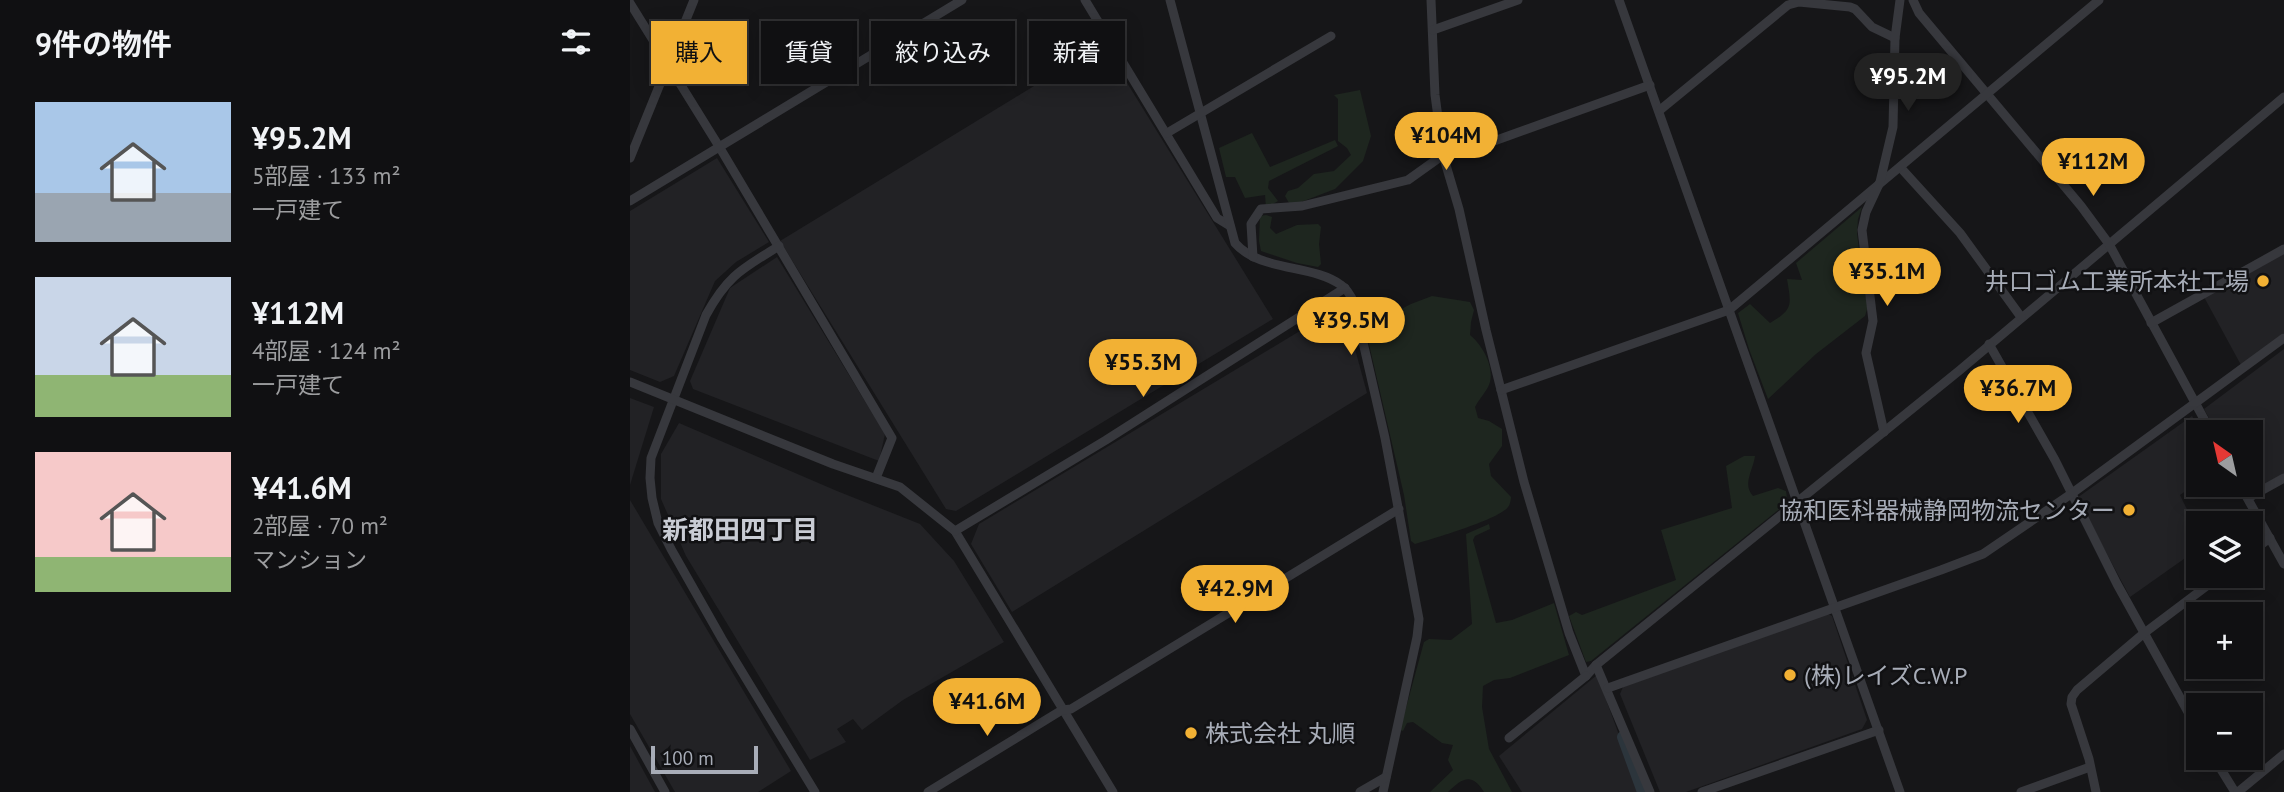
<!DOCTYPE html>
<html lang="ja">
<head>
<meta charset="utf-8">
<style>
	:root { --surface:#101012; --page:#19191b; --text:#f1f3f6; --muted:#9c9d9f; --line:#303032; --accent:#f2b134 }
	body { margin:0; font-family:"PT Sans","Noto Sans JP",sans-serif; background:var(--page); color:var(--text); height:100vh; display:flex; flex-direction:column; font-size:26px; white-space:nowrap }
	* { box-sizing:border-box; margin:0 }
	p { font-size:23px; color:var(--muted) }
	.icon { flex:none; width:38px; height:38px; fill:none; stroke:currentColor; stroke-width:2; stroke-linecap:round; stroke-linejoin:round }
	.map { position:relative; flex:1; overflow:hidden }
	.details { display:flex; flex-direction:column; background:var(--surface); width:630px }
	.details>* { flex:none }
	.banner { position:absolute; left:21px; top:21px; width:665px; height:63px; display:flex; gap:14px }
	.needle { width:46px; rotate:326deg }
	.controls { position:absolute; left:1556px; top:420px; display:grid; gap:14px }
	.controls a { display:grid; place-items:center; width:77px; height:77px; border-radius:0px; background:var(--surface); box-shadow:0 4px 18px #0003,0 0 0 2px var(--line); font-size:35px }
	.scale { position:absolute; left:21px; bottom:18px; width:107px; box-sizing:border-box; padding-left:7px; border:4px solid #a8adb8; border-top:0; font-size:19px; line-height:24px; white-space:nowrap; color:#a8adb8; -webkit-text-stroke:5px #111113; paint-order:stroke }
	.price { position:absolute; translate:-50% -60px; padding:0 16px; border-radius:24px; background:var(--accent); color:#111; font-size:23px; line-height:46px; filter:drop-shadow(0 2px 4px #0008) }
	.price::after { content:''; position:absolute; left:50%; top:42px; width:21px; height:16px; margin-left:-10px; background:inherit; clip-path:polygon(0 0,100% 0,50% 100%) }
	.price.selected { background:#222; color:#fff }
	ul { padding:0; list-style:none }
	li { display:flex; align-items:center; gap:21px; height:175px; padding:0 35px }
	li span { display:grid; place-items:center; flex:none; width:196px; height:140px; border-radius:0px; color:#555 }
	li>.icon { margin-inline-start:auto }
	span .icon { width:84px; height:84px; fill:#fffc; stroke-width:1 }
	li b { font-size:30px }
	h2 { display:flex; justify-content:space-between; align-items:center; height:84px; padding:0 35px; font-size:30px }
	.chip { padding:0 24px; border-radius:0px; background:var(--surface); box-shadow:0 4px 18px #0003,0 0 0 2px var(--line); font-size:24px; line-height:63px }
	.chip.selected { background:var(--accent); color:#111 }
	main { display:flex; flex:1; min-height:0 }
	.map>svg:first-child { display:block }
</style>
</head>
<body>
<main>
<section class="details">
<h2>9件の物件<svg class="icon" aria-label="filters" viewBox="0 0 24 24"><path d="M4 7h16M4 17h16"/><circle cx="9" cy="7" r="2"/><circle cx="15" cy="17" r="2"/></svg></h2>
<ul>
<li><span style="background:linear-gradient(#a9c7e8 65%,#9aa5b1 0)"><svg class="icon" aria-label="home" viewBox="0 0 24 24"><path d="M3 11l9-7 9 7M6 9v11h12V9"/></svg></span><div><b>¥95.2M</b><p>5部屋 · 133 m²</p><p>一戸建て</p></div></li>
<li><span style="background:linear-gradient(#c9d6e8 70%,#8fb573 0)"><svg class="icon" aria-label="home" viewBox="0 0 24 24"><path d="M3 11l9-7 9 7M6 9v11h12V9"/></svg></span><div><b>¥112M</b><p>4部屋 · 124 m²</p><p>一戸建て</p></div></li>
<li><span style="background:linear-gradient(#f6c9c9 75%,#8fb573 0)"><svg class="icon" aria-label="home" viewBox="0 0 24 24"><path d="M3 11l9-7 9 7M6 9v11h12V9"/></svg></span><div><b>¥41.6M</b><p>2部屋 · 70 m²</p><p>マンション</p></div></li>
</ul>
</section>
<div class="map">
<svg width="1654" height="792" viewBox="0 0 1654 792">
	<rect width="100%" height="100%" fill="#161618"/>
	<!-- built -->
	<g fill="#222225">
		<polygon points="473,44 643,319 326,511 316,509 150,241"/>
		<polygon points="87,158 139,242 106,262 85,281 44,376 30,382 0,370 0,211"/>
		<polygon points="1654,252 1654,333 1611,365 1574,297"/>
		<polygon points="147,257 255,434 249,461 63,389 60,381 100,288"/>
		<polygon points="713,305 737,393 382,612 341,544 349,524"/>
		<polygon points="1654,349 1654,474 1620,493 1616,485 1620,485 1620,432 1587,432 1574,409"/>
		<polygon points="0,398 24,407 0,485"/>
		<polygon points="1562,416 1572,432 1568,432 1568,482 1550,495 1568,532 1568,549 1500,597 1447,498"/>
		<polygon points="49,423 207,491 290,524 324,561 374,642 273,700 232,730 223,719 207,729 216,742 180,760 56,556 31,499 31,454"/>
		<polygon points="0,500 161,771 128,792 45,792 0,714"/>
		<polygon points="1196,613 1202,616 1237,720 1232,729 1056,792 1030,792 990,694 993,687"/>
		<polygon points="967,675 1010,792 892,792 869,756"/>
		<polygon points="0,746 25,792 0,792"/>
	</g>
	<!-- green -->
	<g fill="#1e261f">
		<polygon points="730,90 741,136 733,161 705,189 666,204 659,203 655,196 658,191 668,188 684,174 704,171 721,155 717,148 708,141 708,99 704,95"/>
		<polygon points="622,133 640,167 705,140 708,146 639,181 638,188 648,201 636,208 635,195 615,198 605,177 596,177 589,148"/>
		<path d="M1232,207L1228,219L1227,233L1234,290L1238,306L1235,316L1186,354L1138,399L1119,349L1108,313L1120,304L1140,323C1164,309 1161,304 1157,279L1172,280L1166,263Z"/>
		<polygon points="636,215 642,217 640,228 646,234 667,225 688,224 691,227 689,244 691,264 688,267 667,263 631,251 629,241 630,216"/>
		<path d="M802,296L840,302L844,310L841,322L840,335C852,345 864,365 860,382C858,390 849,399 845,407L848,418L859,421L872,429V446L859,464L861,476L881,497C881,499 880,505 878,507C870,519 802,539 785,544L781,541L774,495L735,327L739,320C757,322 766,311 781,304C788,301 795,299 802,296Z"/>
		<path d="M1114,456H1125C1123,471 1112,484 1123,496L1148,488L1156,491L1157,498L1153,506L961,661L956,662L939,616L946,612L952,615L1046,580L1031,530L1102,508L1096,466Z"/>
		<path d="M859,524L860,529L845,536L843,540L866,623L882,620L924,603L939,655L880,678L864,680L853,686L852,707L859,749L882,792H854C842,772 832,778 818,792H800L823,770L818,760L823,745L812,743L783,722L777,723L773,731L770,730L794,642L799,639L821,640L842,624L836,534Z"/>
	</g>
	<g fill="none" stroke-linecap="round" stroke-linejoin="round">
		<!-- river -->
		<polyline stroke="#2c353c" stroke-width="12" points="993,737 1013,792"/>
		<!-- minor -->
		<g stroke="#37383d" stroke-width="9">
			<polyline points="455,0 587,218 600,226"/>
			<path d="M540,0L605,243C630,272 683,264 711,285C717,289 721,296 724,303L755,438L789,619L787,637L753,792"/>
			<polyline points="801,0 805,95 813,155 829,209 856,330 894,482 939,633 956,676 966,665 1330,370 1654,97"/>
			<polyline points="989,0 1270,792"/>
			<polyline points="1283,0 1289,13 1451,206 1479,244 1581,432"/>
			<polyline points="0,3 90,148 262,438 246,478"/>
			<polyline points="803,30 888,0"/>
			<polyline points="1030,110 1158,5 1169,2 1220,7 1225,9 1242,27 1265,38"/>
			<polyline points="537,133 701,36"/>
			<polyline points="0,158 64,0"/>
			<polyline points="1270,167 1330,233 1391,317"/>
			<polyline points="0,201 332,0"/>
			<path d="M149,246C112,269 98,275 76,315L21,458L20,478L22,498L28,523L41,549L92,639L185,792"/>
			<polyline points="623,257 621,224 631,209 672,206 778,180 813,155 853,145 1020,85"/>
			<polyline points="1521,323 1654,249"/>
			<polyline points="1359,344 1425,460 1487,584 1568,730"/>
			<polyline points="0,382 203,464 270,487 325,531 483,792"/>
			<polyline points="871,390 1099,310 1469,0"/>
			<polyline points="1254,432 1236,353 1243,321 1232,230 1236,212 1250,182 1263,127 1265,38 1270,0"/>
			<polyline points="1610,485 1654,564"/>
			<polyline points="1618,498 1654,478"/>
			<polyline points="325,531 476,440 715,288"/>
			<polyline points="1620,553 1640,538"/>
			<polyline points="966,665 1020,792"/>
			<polyline points="978,688 1311,570 1353,554 1441,494 1654,338"/>
			<polyline points="0,729 35,792"/>
			<polyline points="879,738 956,676"/>
			<polyline points="1584,758 1605,792"/>
			<polyline points="298,792 432,710 441,709 769,509"/>
			<polyline points="730,792 756,777"/>
			<polyline points="1072,792 1249,730"/>
			<polyline points="1391,792 1460,767"/>
			<polyline points="1466,792 1459,759 1441,704 1442,697 1447,690 1513,634 1590,576"/>
			<polyline points="1608,792 1654,754"/>
		</g>
	</g>
	<!-- markers -->
	<g fill="#f2b134" stroke="#111113" stroke-width="2.5">
		<circle cx="1633" cy="281" r="7"/>
		<circle cx="1499" cy="510" r="7"/>
		<circle cx="1160" cy="675" r="7"/>
		<circle cx="561" cy="733" r="7"/>
	</g>
	<g text-anchor="middle" dominant-baseline="central" stroke-width="5" stroke-linejoin="round" paint-order="stroke">
		<!-- poi labels -->
		<g font-size="24" fill="#a8adb8" stroke="#111113" text-anchor="end">
			<text x="1619" y="281">井口ゴム工業所本社工場</text>
			<text x="1485" y="510">協和医科器械静岡物流センター</text>
			<text x="1174" y="675" text-anchor="start">(株)レイズC.W.P</text>
			<text x="575" y="733" text-anchor="start">株式会社 丸順</text>
		</g>
		<!-- neighbourhood labels -->
		<g font-size="26" font-weight="bold" fill="#c9ccd4" stroke="#111113">
			<text x="110" y="529">新都田四丁目</text>
		</g>
	</g>
</svg>
<div class="controls">
<a><svg class="needle" viewBox="-14 -14 28 28"><path d="M0-13l5 13h-10z" fill="#e53935"/><path d="M0 13l5-13h-10z" fill="#9c9d9f"/></svg></a>
<a><svg class="icon" aria-label="layers" viewBox="0 0 24 24"><path d="M12 4l9 5-9 5-9-5zM3 14l9 5 9-5"/></svg></a>
<a>+</a>
<a>−</a>
</div>
<div class="scale">100 m</div>
<b class="price selected" style="left:1278px;top:113px">¥95.2M</b>
<b class="price" style="left:816px;top:172px">¥104M</b>
<b class="price" style="left:1463px;top:198px">¥112M</b>
<b class="price" style="left:1257px;top:308px">¥35.1M</b>
<b class="price" style="left:721px;top:357px">¥39.5M</b>
<b class="price" style="left:513px;top:399px">¥55.3M</b>
<b class="price" style="left:1388px;top:425px">¥36.7M</b>
<b class="price" style="left:605px;top:625px">¥42.9M</b>
<b class="price" style="left:357px;top:738px">¥41.6M</b>
<div class="banner">
<a class="chip selected">購入</a>
<a class="chip">賃貸</a>
<a class="chip">絞り込み</a>
<a class="chip">新着</a>
</div>
</div>
</main>
</body>
</html>
